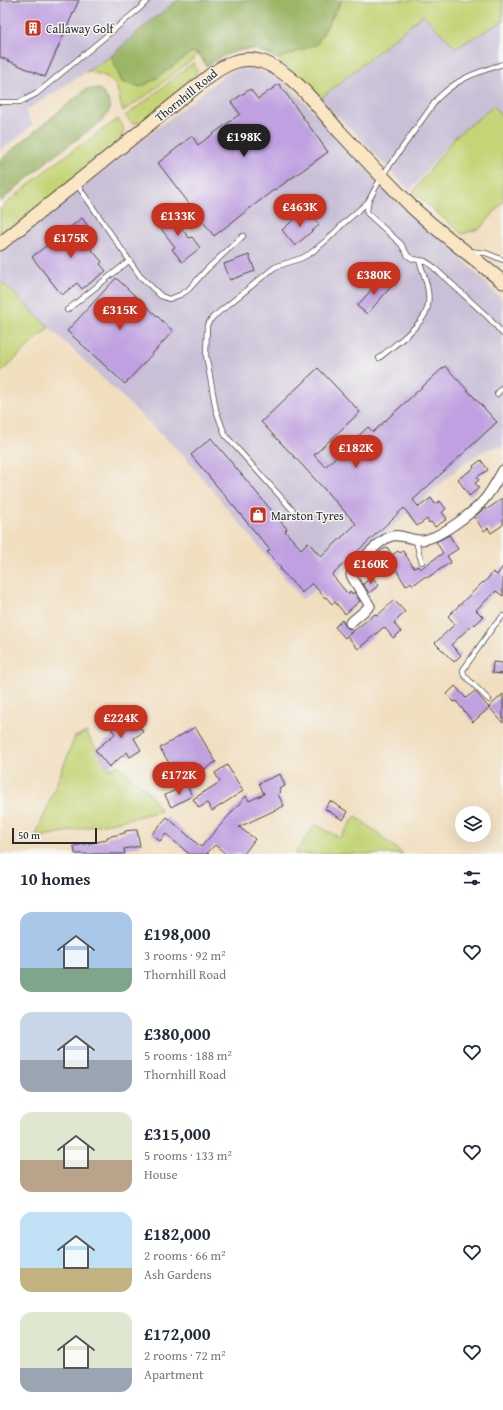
<!DOCTYPE html>
<html lang="en">
<head>
<meta charset="utf-8">
<style>
	:root { --surface:#fff; --page:#f6f6f7; --text:#1f2937; --muted:#747a83; --accent:#c8321e }
	body { margin:0; font-family:"Gentium Book Plus",serif; background:var(--page); color:var(--text); height:100vh; display:flex; flex-direction:column; font-size:15px; white-space:nowrap }
	* { box-sizing:border-box; margin:0 }
	p { font-size:13px; color:var(--muted) }
	.icon { flex:none; width:22px; height:22px; fill:none; stroke:currentColor; stroke-width:2; stroke-linecap:round; stroke-linejoin:round }
	.map { position:relative; height:854px; overflow:hidden }
	.drawer { display:flex; flex-direction:column; background:var(--surface); flex:1 }
	.drawer>* { flex:none }
	.controls { position:absolute; left:455px; top:806px; display:grid; gap:8px }
	.controls a { display:grid; place-items:center; width:36px; height:36px; border-radius:50%; background:var(--surface); box-shadow:0 4px 16px #0002; font-size:20px }
	.scale { position:absolute; left:12px; bottom:10px; width:85px; box-sizing:border-box; padding-left:4px; border:2px solid #2b2b2b; border-top:0; font-size:11px; line-height:14px; white-space:nowrap; color:#2b2b2b; -webkit-text-stroke:3px #f6f6f2; paint-order:stroke }
	.price { position:absolute; translate:-50% -34px; padding:0 9px; border-radius:14px; background:var(--accent); color:#fff; font-size:13px; line-height:26px; filter:drop-shadow(0 1px 2px #0008) }
	.price::after { content:''; position:absolute; left:50%; top:24px; width:12px; height:9px; margin-left:-6px; background:inherit; clip-path:polygon(0 0,100% 0,50% 100%) }
	.price.active { background:#222; color:#fff }
	ul { padding:0; list-style:none }
	li { display:flex; align-items:center; gap:12px; height:100px; padding:0 20px }
	li span { display:grid; place-items:center; flex:none; width:112px; height:80px; border-radius:12px; color:#555 }
	li>.icon { margin-inline-start:auto }
	span .icon { width:48px; height:48px; fill:#fffc; stroke-width:1 }
	li b { font-size:17px }
	h2 { display:flex; justify-content:space-between; align-items:center; height:48px; padding:0 20px; font-size:17px }
	.map>svg:first-child { display:block }
</style>
</head>
<body>
<div class="map">
<svg width="503" height="854" viewBox="0 0 503 854">
	<rect width="100%" height="100%" fill="#f6f6f2"/>
	<filter id="ink" filterUnits="userSpaceOnUse"><feTurbulence type="fractalNoise" baseFrequency=".025" numOctaves="2"/><feDisplacementMap in="SourceGraphic" scale="8" xChannelSelector="R" yChannelSelector="G"/><feConvolveMatrix kernelMatrix="1 2 1 2 8 2 1 2 1" color-interpolation-filters="sRGB"/></filter>
	<filter id="wash" filterUnits="userSpaceOnUse"><feTurbulence type="fractalNoise" baseFrequency=".012" numOctaves="4" result="noise"/><feDisplacementMap in="SourceGraphic" scale="16" xChannelSelector="R" yChannelSelector="G"/><feGaussianBlur stdDeviation="0.9" result="paint"/><feColorMatrix in="noise" values="0 0 0 0 0 0 0 0 0 0 0 0 0 0 0 0 0 1.4 0 .05"/><feComposite in="paint" operator="in"/></filter>
	<g filter="url(#wash)">
		<rect width="100%" height="100%" fill="#f1debf"/>
		<!-- industrial -->
		<g fill="#c9bfd7">
			<polygon points="0,0 178,0 148,23 116,53 25,111 33,125 0,151"/>
			<polygon points="424,15 456,48 503,21 503,119 493,106 453,138 410,191 359,137 320,99"/>
			<polygon points="241,69 253,69 272,74 284,82 454,250 503,301 503,447 486,449 458,468 339,575 302,599 184,456 0,280 0,252 229,72"/>
		</g>
		<!-- green -->
		<g fill="#c5d476" stroke="#788050">
			<polygon points="342,0 503,0 503,21 456,48 423,15 320,99 297,75 278,59 317,44"/>
			<path d="M191,52L199,54L147,95L123,111C120,104 120,96 117,89C112,76 100,73 86,72L111,56L122,82L154,80Z"/>
			<polygon points="194,62 197,70 194,79 142,122 133,124 125,116 151,97"/>
			<polygon points="494,106 503,119 503,202 481,228 462,234 413,192 456,136"/>
			<path d="M118,119C127,131 124,134 116,145L0,237V209L50,167Z"/>
			<polygon points="2,282 49,327 0,373 0,284"/>
			<polygon points="86,732 109,769 119,765 133,779 146,789 161,811 119,821 35,838 75,737"/>
			<polygon points="356,816 403,854 295,854 315,824 340,838"/>
		</g>
		<!-- forest -->
		<g fill="#9cb667" stroke="#647049">
			<path d="M178,0H342L317,44L278,59C272,56 264,52 258,50C238,47 222,56 206,66L199,54L192,52L154,80L140,87L122,82L111,56L148,23Z"/>
			<polygon points="86,89 100,89 110,102 109,111 102,121 51,158 0,202 0,160"/>
		</g>
		<g id="blocks">
			<!-- building -->
			<g fill="#bfa0e0">
				<polygon points="0,0 79,0 45,77 0,57"/>
				<polygon points="279,84 328,152 275,190 275,189 214,236 158,163 192,136 198,145 240,114 231,102 250,89 258,99"/>
				<polygon points="306,209 319,225 295,246 282,230"/>
				<polygon points="169,212 189,238 192,237 200,248 182,262 172,249 175,247 156,222"/>
				<polygon points="82,218 97,238 88,245 102,262 100,264 106,271 82,289 77,283 62,295 32,257"/>
				<polygon points="249,255 255,271 230,280 224,264"/>
				<polygon points="116,278 173,331 125,384 67,331"/>
				<polygon points="382,278 391,287 367,314 357,306"/>
				<polygon points="445,366 497,422 413,500 419,507 431,498 435,504 440,501 446,509 442,512 447,519 435,527 431,522 429,523 427,519 417,526 404,508 332,575 348,594 350,591 352,594 354,592 360,601 345,614 335,602 332,604 326,597 325,598 312,583 302,593 280,569 281,568 267,552 270,550 191,455 211,438 287,529 285,531 301,549 308,542 321,557 356,524 303,466 261,422 318,368 360,412 314,455 325,467 368,427 373,432"/>
				<polygon points="481,460 488,470 477,477 479,480 475,483 479,488 469,496 458,479 474,468 473,466"/>
				<polygon points="503,498 503,525 491,533 488,528 484,531 474,517 485,508 486,510"/>
				<polygon points="449,535 458,549 447,556 451,562 427,578 426,576 413,585 411,582 406,586 389,558 384,561 378,553 387,547 392,555 398,551 400,553 403,551 414,568 418,566 420,569 443,553 436,542"/>
				<polygon points="503,566 503,596 496,591 476,610 483,617 475,625 474,623 451,645 461,655 454,662 435,643 455,624 448,616 483,582 484,583 493,572 497,575"/>
				<polygon points="372,577 379,585 369,593 363,584"/>
				<polygon points="394,600 405,612 394,623 401,632 393,638 384,627 358,649 347,636 375,614 377,616"/>
				<polygon points="342,620 346,627 353,631 345,638 335,627"/>
				<polygon points="493,662 503,663 503,674 492,673"/>
				<polygon points="455,686 466,698 475,691 489,708 473,722 456,701 454,702 447,694"/>
				<polygon points="503,694 503,723 489,707"/>
				<polygon points="129,710 143,732 134,738 141,750 130,757 127,752 109,767 95,750 115,734 108,724"/>
				<polygon points="195,727 216,762 181,783 160,748"/>
				<polygon points="227,765 243,791 212,811 207,803 199,808 193,799 220,782 215,773"/>
				<polygon points="280,774 285,786 279,789 281,792 278,794 284,806 239,827 255,839 244,854 226,854 215,845 207,853 209,854 189,854 166,834 160,841 152,834 167,817 201,847 246,796 249,801 264,794 259,783"/>
				<polygon points="187,785 192,796 171,807 165,795"/>
				<polygon points="330,801 348,812 343,820 325,809"/>
				<polygon points="133,830 137,830 140,846 124,849 125,854 75,854 74,846 107,840 107,837 125,833 125,831"/>
			</g>
		</g>
	</g>
	<g filter="url(#ink)">
		<use href="#blocks" fill-opacity="0" stroke="#494641" stroke-width="1"/>
		<g fill="none" stroke-linecap="round" stroke-linejoin="round">
			<defs>
				<g id="lane">
					<path d="M503,64C475,73 458,78 437,99L382,176L368,202L367,213L401,244L408,256L413,259L425,261L431,265L488,317L503,334"/>
					<polyline points="0,102 20,102 36,94 140,8 148,0"/>
					<polyline points="76,183 140,276 161,296 169,299 180,295 188,290 207,269 243,236"/>
					<polyline points="469,251 486,253 503,260"/>
					<polyline points="67,310 129,261"/>
					<path d="M379,358C391,348 421,326 426,312C433,296 424,275 419,260"/>
					<polyline points="497,394 503,387"/>
					<polyline points="297,515 225,435 216,410 206,355 207,325 213,317 275,267 302,258 311,253 328,239 344,223 368,202"/>
					<polyline points="416,540 419,554 422,562"/>
					<polyline points="489,700 464,675 463,670 493,627 503,616"/>
				</g>
				<path id="street" d="M350,623L370,606L353,579L351,575L352,569C363,559 375,544 389,537C400,532 411,541 422,540C439,539 477,510 487,496C493,488 498,479 503,470"/>
				<path id="secondary" d="M0,244L208,77C225,64 242,55 263,62C294,73 318,107 339,131C363,157 387,182 412,207C441,234 473,257 503,282"/>
			</defs>
			<!-- lane casing -->
			<use href="#lane" stroke="#494641" stroke-width="6"/>
			<!-- street casing -->
			<use href="#street" stroke="#494641" stroke-width="11"/>
			<!-- secondary casing -->
			<use href="#secondary" stroke="#494641" stroke-width="15"/>
			<!-- lane -->
			<use href="#lane" stroke="#fff" stroke-width="4.5"/>
			<!-- street -->
			<use href="#street" stroke="#fff" stroke-width="9"/>
			<!-- secondary -->
			<use href="#secondary" stroke="#fbe6c4" stroke-width="13"/>
		</g>
	</g>
	<!-- icons -->
	<defs>
		<symbol id="building-square" viewBox="-11 -11 22 22"><rect x="-9" y="-9" width="18" height="18" rx="4" fill="#c8321e" stroke="#f6f6f2"/><path d="M-4-6H4V6H1V3H-1V6H-4ZM-2.5-4.3h1.7v1.8h-1.7ZM.8-4.3h1.7v1.8H.8ZM-2.5-1h1.7V.8h-1.7ZM.8-1h1.7V.8H.8Z" fill="#fff"/></symbol>
		<symbol id="shop-square" viewBox="-11 -11 22 22"><rect x="-9" y="-9" width="18" height="18" rx="4" fill="#c8321e" stroke="#f6f6f2"/><path d="M-5-2.5h2.3a2.7 3.5 0 0 1 5.4 0H5L5.5 6h-11ZM-1.5-2.5h3a1.5 2.3 0 0 0-3 0Z" fill="#fff"/></symbol>
	</defs>
	<g fill-rule="evenodd">
		<use href="#building-square" x="23" y="18" width="20" height="20"/>
		<use href="#shop-square" x="248" y="505" width="20" height="20"/>
	</g>
	<g text-anchor="middle" dominant-baseline="central" stroke-width="3" stroke-linejoin="round" paint-order="stroke">
		<!-- poi labels -->
		<g font-size="12" fill="#2b2b2b" stroke="#f6f6f2" text-anchor="start">
			<text x="46" y="28">Callaway Golf</text>
			<text x="271" y="515">Marston Tyres</text>
		</g>
		<!-- street labels -->
		<g font-size="12" fill="#2b2b2b" stroke="#f6f6f2">
			<text transform="translate(186 95) rotate(-39)">Thornhill Road</text>
		</g>
	</g>
</svg>
<div class="controls">
<a><svg class="icon" aria-label="layers" viewBox="0 0 24 24"><path d="M12 4l9 5-9 5-9-5zM3 14l9 5 9-5"/></svg></a>
</div>
<div class="scale">50 m</div>
<b class="price active" style="left:244px;top:158px">£198K</b>
<b class="price" style="left:300px;top:228px">£463K</b>
<b class="price" style="left:178px;top:237px">£133K</b>
<b class="price" style="left:71px;top:259px">£175K</b>
<b class="price" style="left:374px;top:296px">£380K</b>
<b class="price" style="left:120px;top:331px">£315K</b>
<b class="price" style="left:356px;top:469px">£182K</b>
<b class="price" style="left:371px;top:585px">£160K</b>
<b class="price" style="left:121px;top:739px">£224K</b>
<b class="price" style="left:179px;top:796px">£172K</b>
</div>
<section class="drawer">
<h2>10 homes<svg class="icon" aria-label="filters" viewBox="0 0 24 24"><path d="M4 7h16M4 17h16"/><circle cx="9" cy="7" r="2"/><circle cx="15" cy="17" r="2"/></svg></h2>
<ul>
<li><span style="background:linear-gradient(#a9c7e8 70%,#7fa58c 0)"><svg class="icon" aria-label="home" viewBox="0 0 24 24"><path d="M3 11l9-7 9 7M6 9v11h12V9"/></svg></span><div><b>£198,000</b><p>3 rooms · 92 m²</p><p>Thornhill Road</p></div><svg class="icon" aria-label="heart" viewBox="0 0 24 24"><path d="M12 20l-8-8c-3-5 5-10 8-4 3-6 11-1 8 4z"/></svg></li>
<li><span style="background:linear-gradient(#c9d6e8 60%,#9aa5b1 0)"><svg class="icon" aria-label="home" viewBox="0 0 24 24"><path d="M3 11l9-7 9 7M6 9v11h12V9"/></svg></span><div><b>£380,000</b><p>5 rooms · 188 m²</p><p>Thornhill Road</p></div><svg class="icon" aria-label="heart" viewBox="0 0 24 24"><path d="M12 20l-8-8c-3-5 5-10 8-4 3-6 11-1 8 4z"/></svg></li>
<li><span style="background:linear-gradient(#dfe7d0 60%,#b9a48a 0)"><svg class="icon" aria-label="home" viewBox="0 0 24 24"><path d="M3 11l9-7 9 7M6 9v11h12V9"/></svg></span><div><b>£315,000</b><p>5 rooms · 133 m²</p><p>House</p></div><svg class="icon" aria-label="heart" viewBox="0 0 24 24"><path d="M12 20l-8-8c-3-5 5-10 8-4 3-6 11-1 8 4z"/></svg></li>
<li><span style="background:linear-gradient(#bfe0f5 70%,#c2b280 0)"><svg class="icon" aria-label="home" viewBox="0 0 24 24"><path d="M3 11l9-7 9 7M6 9v11h12V9"/></svg></span><div><b>£182,000</b><p>2 rooms · 66 m²</p><p>Ash Gardens</p></div><svg class="icon" aria-label="heart" viewBox="0 0 24 24"><path d="M12 20l-8-8c-3-5 5-10 8-4 3-6 11-1 8 4z"/></svg></li>
<li><span style="background:linear-gradient(#dfe7d0 70%,#9aa5b1 0)"><svg class="icon" aria-label="home" viewBox="0 0 24 24"><path d="M3 11l9-7 9 7M6 9v11h12V9"/></svg></span><div><b>£172,000</b><p>2 rooms · 72 m²</p><p>Apartment</p></div><svg class="icon" aria-label="heart" viewBox="0 0 24 24"><path d="M12 20l-8-8c-3-5 5-10 8-4 3-6 11-1 8 4z"/></svg></li>
</ul>
</section>
</body>
</html>
